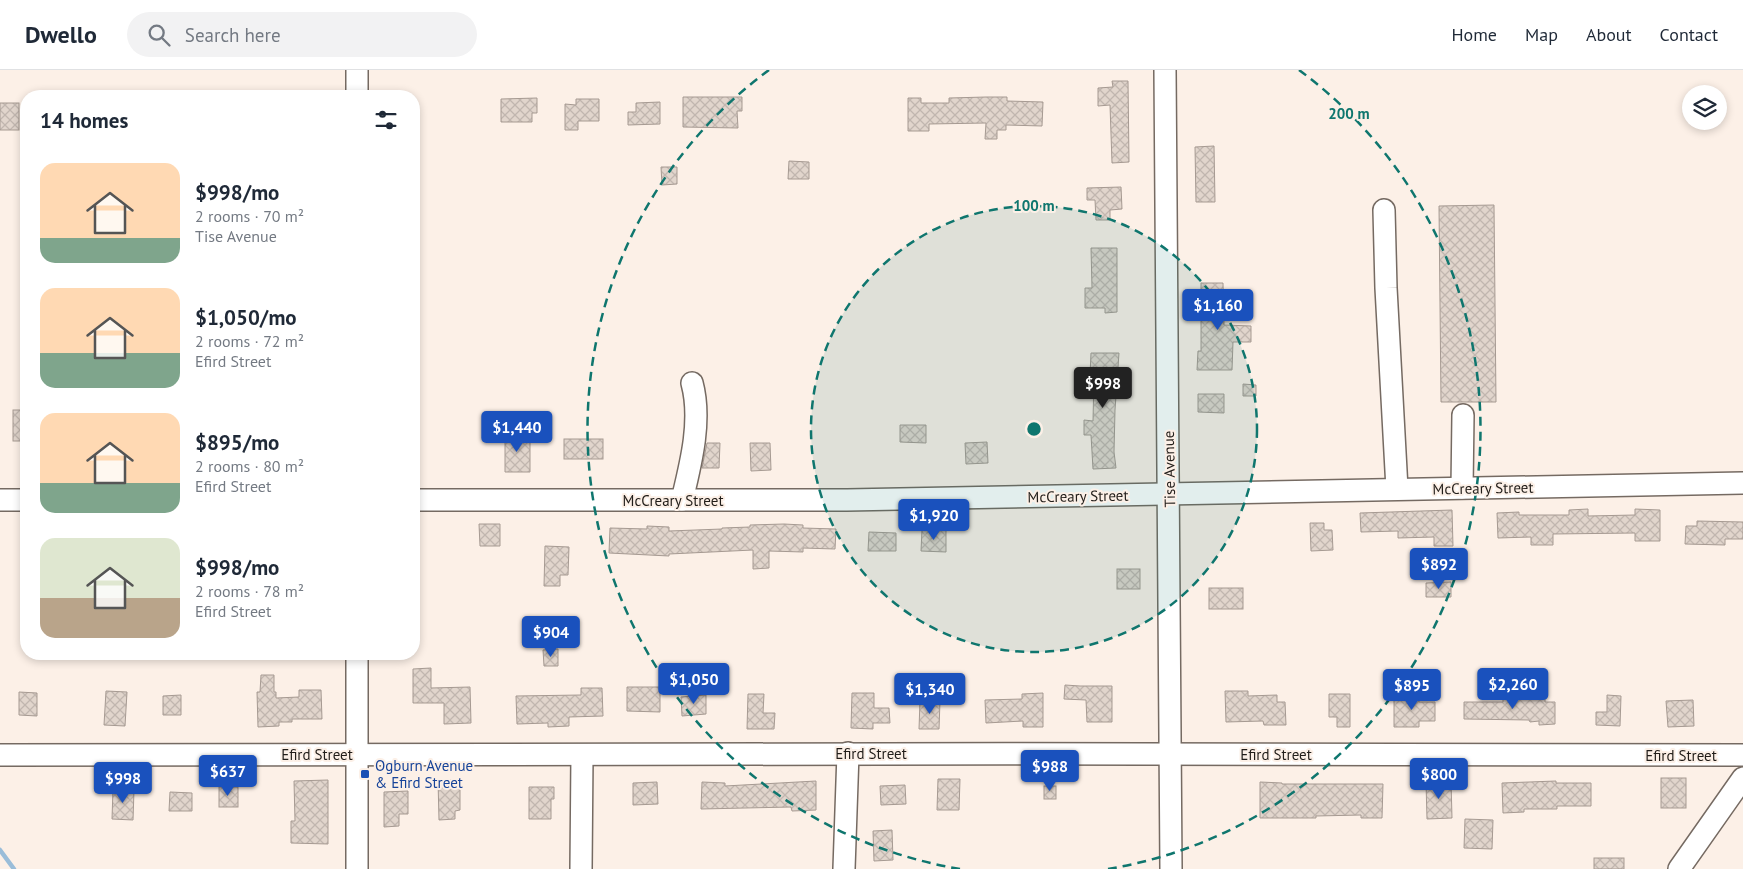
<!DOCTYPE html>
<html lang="en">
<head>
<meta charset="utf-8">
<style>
	:root { --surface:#fff; --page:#f2f2f3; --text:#1f2937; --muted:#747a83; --line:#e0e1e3; --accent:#1a51bd }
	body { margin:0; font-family:"PT Sans",sans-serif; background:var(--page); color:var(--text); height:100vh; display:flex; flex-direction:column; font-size:19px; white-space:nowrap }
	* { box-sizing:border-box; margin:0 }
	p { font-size:16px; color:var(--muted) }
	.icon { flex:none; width:28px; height:28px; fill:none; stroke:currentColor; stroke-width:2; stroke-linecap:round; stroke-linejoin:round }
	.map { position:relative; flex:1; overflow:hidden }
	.drawer { position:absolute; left:20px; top:20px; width:400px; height:570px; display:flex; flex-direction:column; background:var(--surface); border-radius:20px; box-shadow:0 2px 8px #0003 }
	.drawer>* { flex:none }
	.controls { position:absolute; left:1682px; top:15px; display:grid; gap:10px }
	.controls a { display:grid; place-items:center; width:45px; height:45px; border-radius:50%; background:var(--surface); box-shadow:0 2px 8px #0003; font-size:25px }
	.price { position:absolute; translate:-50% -42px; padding:0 11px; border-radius:5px; background:var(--accent); color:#fff; font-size:16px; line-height:32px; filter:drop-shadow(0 1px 2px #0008) }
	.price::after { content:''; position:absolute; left:50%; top:30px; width:15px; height:11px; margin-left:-8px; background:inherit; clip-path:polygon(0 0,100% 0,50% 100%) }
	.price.active { background:#222; color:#fff }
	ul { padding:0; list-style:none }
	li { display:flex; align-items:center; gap:15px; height:125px; padding:0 20px }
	li span { display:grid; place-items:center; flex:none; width:140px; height:100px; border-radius:15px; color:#555 }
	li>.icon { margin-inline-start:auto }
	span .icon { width:60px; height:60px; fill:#fffc; stroke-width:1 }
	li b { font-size:21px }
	h2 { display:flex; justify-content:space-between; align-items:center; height:60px; padding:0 20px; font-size:21px }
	header { display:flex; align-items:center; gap:30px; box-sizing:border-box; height:70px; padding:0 25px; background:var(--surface); border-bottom:1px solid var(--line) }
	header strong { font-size:24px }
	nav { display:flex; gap:28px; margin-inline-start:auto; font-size:18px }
	.search { width:350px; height:45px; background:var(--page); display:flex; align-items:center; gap:12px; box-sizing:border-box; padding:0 18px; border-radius:28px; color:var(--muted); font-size:19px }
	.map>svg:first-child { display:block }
</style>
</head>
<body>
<header>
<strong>Dwello</strong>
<div class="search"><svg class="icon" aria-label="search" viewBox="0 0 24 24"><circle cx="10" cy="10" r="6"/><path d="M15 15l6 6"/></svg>Search here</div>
<nav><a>Home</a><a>Map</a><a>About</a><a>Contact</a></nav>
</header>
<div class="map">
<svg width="1743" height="799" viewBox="0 0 1743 799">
	<defs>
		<pattern id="building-cross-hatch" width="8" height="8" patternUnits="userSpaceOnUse" patternTransform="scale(1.25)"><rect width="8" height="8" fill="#e1d5cc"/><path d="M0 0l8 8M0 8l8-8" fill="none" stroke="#c1b6af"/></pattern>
	</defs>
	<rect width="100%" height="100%" fill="#fcf0e7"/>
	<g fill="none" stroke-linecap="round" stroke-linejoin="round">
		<!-- stream -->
		<polyline stroke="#9abdd9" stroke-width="4.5" points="0,780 14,799"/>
	</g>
	<!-- building -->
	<g fill="url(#building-cross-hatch)" stroke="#a69a92">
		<polygon points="1112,11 1128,11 1129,92 1112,93 1110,35 1098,36 1098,18 1113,17"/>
		<polygon points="683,27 742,27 742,41 737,41 738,58 683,57"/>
		<polygon points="986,27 1007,27 1007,31 1043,32 1042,56 1006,55 1006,60 997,60 997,69 985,69 986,53 929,54 929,61 908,61 908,28 921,28 921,33 949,33 949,28"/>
		<polygon points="537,28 537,43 532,43 532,52 501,52 501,29"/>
		<polygon points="576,29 599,29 599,51 578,51 578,60 565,60 565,34 576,35"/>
		<polygon points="660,32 660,54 628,55 628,42 636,42 636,33"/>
		<rect x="0" y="33" width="19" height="27"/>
		<polygon points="1214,76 1215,132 1196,132 1195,77"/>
		<polygon points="789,91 809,92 809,109 788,109"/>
		<polygon points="661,97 677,97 677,114 662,115"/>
		<polygon points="1121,117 1122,139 1110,140 1110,150 1096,150 1095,130 1087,130 1087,118"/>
		<polygon points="1494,135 1496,332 1441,332 1439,136"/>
		<polygon points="1091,178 1117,178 1117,242 1105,243 1105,238 1085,238 1085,218 1092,218"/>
		<polygon points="1201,213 1223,213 1224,255 1251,256 1251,272 1233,272 1232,300 1197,300 1198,281 1201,281"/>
		<polygon points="1091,283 1119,283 1115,340 1114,382 1116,398 1093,399 1091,365 1084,365 1084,350 1093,351 1094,305 1090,305"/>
		<polygon points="1243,314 1256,315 1256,326 1243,326"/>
		<polygon points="1198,324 1224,324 1224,343 1198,342"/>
		<rect x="13" y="340" width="13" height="31"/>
		<polygon points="900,355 926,355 926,373 900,372"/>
		<polygon points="505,363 530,364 530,402 505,402"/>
		<rect x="564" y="369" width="39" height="20"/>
		<polygon points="987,372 988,393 966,394 965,373"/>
		<polygon points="707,373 720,373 719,398 702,398"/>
		<polygon points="750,373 770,373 771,400 751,401"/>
		<polygon points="1588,439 1588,446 1635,445 1635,439 1660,440 1660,471 1635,471 1635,463 1553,464 1553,475 1531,475 1531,467 1498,468 1497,443 1519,442 1519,445 1569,445 1569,440"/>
		<polygon points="1452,440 1453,476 1434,476 1434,467 1398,468 1398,461 1361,462 1360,443"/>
		<polygon points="1697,451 1743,452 1743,469 1725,469 1725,475 1685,474 1686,456 1697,456"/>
		<polygon points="1310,453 1324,453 1324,460 1332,460 1333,480 1311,481"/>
		<polygon points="479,454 500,454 500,476 480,476"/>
		<polygon points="784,454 803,455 803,458 836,459 835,479 803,478 803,482 769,481 769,498 753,499 753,480 669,484 669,486 609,483 610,458 647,459 647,456 669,457 669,461 722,459 722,458 750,457 750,455"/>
		<polygon points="922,460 946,460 946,482 921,481"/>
		<polygon points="869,462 896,463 896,481 868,481"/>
		<polygon points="545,476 569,477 568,505 560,505 560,516 544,516"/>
		<rect x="1117" y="499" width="23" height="20"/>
		<polygon points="1451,512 1451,527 1426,527 1426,513"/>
		<rect x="1209" y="518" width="34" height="21"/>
		<polygon points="558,579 558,596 544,596 543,580"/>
		<polygon points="431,598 431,618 470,617 471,653 444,654 444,633 413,633 413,599"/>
		<polygon points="261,605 274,605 274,622 276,622 276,628 299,627 299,620 321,620 322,649 292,649 292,652 279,652 279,656 258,657 257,622 260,622"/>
		<polygon points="1065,615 1080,616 1112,616 1112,652 1087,652 1086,630 1064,629"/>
		<polygon points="627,617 660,617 660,642 627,641"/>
		<polygon points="581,618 602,618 603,646 569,647 569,656 548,657 548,653 517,654 516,626 581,625"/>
		<polygon points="106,621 127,622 125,656 104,655"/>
		<polygon points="1225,621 1248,621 1248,626 1277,625 1277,632 1285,632 1286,655 1264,655 1263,651 1226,652"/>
		<polygon points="19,622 37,623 37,646 19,645"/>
		<polygon points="852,623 874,623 874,638 889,638 890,653 873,653 873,659 851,658"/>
		<polygon points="1043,623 1043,657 1023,657 1023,651 986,653 985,630 1022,629 1022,624"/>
		<polygon points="748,624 764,624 763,643 775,643 774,659 747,659"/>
		<polygon points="1329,624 1350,624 1350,657 1337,657 1337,647 1329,647"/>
		<polygon points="181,625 181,645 163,645 163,626"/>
		<polygon points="706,625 706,644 682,646 681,627"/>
		<polygon points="1394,625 1419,625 1419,632 1435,632 1435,651 1419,651 1419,657 1394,657"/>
		<polygon points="1503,625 1521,625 1521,628 1545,627 1545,632 1555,632 1555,654 1539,655 1539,651 1530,652 1529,650 1464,649 1464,632 1503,632"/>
		<polygon points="1607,625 1621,626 1620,656 1596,655 1596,642 1607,642"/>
		<polygon points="1693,630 1694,656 1668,657 1666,631"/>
		<polygon points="920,631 940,631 939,659 919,659"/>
		<rect x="1661" y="708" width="25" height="30"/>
		<polygon points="938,709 960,709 959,740 937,740"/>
		<polygon points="328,710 328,774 291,773 291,751 295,751 294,711"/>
		<polygon points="438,710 460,710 460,740 455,741 455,749 439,750"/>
		<polygon points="816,711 816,740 792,741 791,737 701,739 702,712 725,713 725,716"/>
		<polygon points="1451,711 1452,748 1427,749 1426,712"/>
		<polygon points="1556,711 1556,713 1591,713 1591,736 1557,736 1557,739 1524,739 1524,742 1503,743 1502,713"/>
		<polygon points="657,712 658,734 633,735 633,713"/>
		<polygon points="1260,712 1282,713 1282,714 1383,714 1382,748 1361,748 1361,745 1316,746 1316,748 1260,748"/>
		<polygon points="905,715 906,734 881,735 880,716"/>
		<rect x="1044" y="716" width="12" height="13"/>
		<rect x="219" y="717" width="19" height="20"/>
		<polygon points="529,717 554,717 554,729 551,729 551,749 529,749"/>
		<polygon points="113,719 134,720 133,750 112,749"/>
		<polygon points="408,721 408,744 399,744 399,756 384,757 384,722"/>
		<polygon points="170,722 192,723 192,741 169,741"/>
		<polygon points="1465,749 1493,750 1492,779 1464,778"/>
		<polygon points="892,760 893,790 874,791 873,761"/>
		<rect x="1594" y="788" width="30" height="11"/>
	</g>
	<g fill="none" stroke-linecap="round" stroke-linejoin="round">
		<defs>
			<g id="minor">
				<polyline points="1165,0 1171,799"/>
				<polyline points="357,26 357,0"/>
				<polyline points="1384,140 1386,218 1397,419"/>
				<polyline points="1462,418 1463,345"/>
				<polyline points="0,430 26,430"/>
				<polyline points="414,430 847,430 1743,413"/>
				<path d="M682,430C691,393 702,350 692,313"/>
				<polyline points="357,584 357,799"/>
				<path d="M0,685C581,684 1162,683 1743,685"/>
				<polyline points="581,799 582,685"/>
				<polyline points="844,799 848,683"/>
				<polyline points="1679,799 1743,708"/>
			</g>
		</defs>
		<!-- minor casing -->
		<use href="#minor" stroke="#756a62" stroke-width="24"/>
		<!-- minor -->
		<use href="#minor" stroke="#fff" stroke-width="21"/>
	</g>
	<!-- distance rings -->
	<circle cx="1034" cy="359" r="223" fill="#0f766e" fill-opacity=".12"/>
	<g fill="none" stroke="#0f766e" stroke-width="2.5" stroke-dasharray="9 6">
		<circle cx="1034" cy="359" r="223"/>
		<path d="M960 799A446 446 0 0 1 769 0M1299 0A446 446 0 0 1 1108 799"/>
	</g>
	<!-- markers -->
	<rect fill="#1a4fb4" stroke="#fcf0e7" stroke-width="2" x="360" y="699" width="10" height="10" rx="2.5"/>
	<g text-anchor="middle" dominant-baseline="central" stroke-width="4" stroke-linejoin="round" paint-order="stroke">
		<!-- street labels -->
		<g font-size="15" fill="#211d19" stroke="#fcf0e7">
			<text transform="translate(1169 399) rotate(-91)">Tise Avenue</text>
			<text transform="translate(1483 418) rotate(-1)">McCreary Street</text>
			<text transform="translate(1078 426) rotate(-1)">McCreary Street</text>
			<text x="673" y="430">McCreary Street</text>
			<text x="871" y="683">Efird Street</text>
			<text x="317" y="684">Efird Street</text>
			<text x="1276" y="684">Efird Street</text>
			<text x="1681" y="685">Efird Street</text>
		</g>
		<!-- transit labels -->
		<g font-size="15" fill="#164399" stroke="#fcf0e7" text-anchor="start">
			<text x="375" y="695">Ogburn Avenue<tspan x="375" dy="17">&amp; Efird Street</tspan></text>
		</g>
	</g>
	<circle cx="1034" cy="359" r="8" fill="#0f766e" stroke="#fcf0e7" stroke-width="2.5"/>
	<g font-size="15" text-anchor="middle" font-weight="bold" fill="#0f766e" stroke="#fcf0e7" stroke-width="4" stroke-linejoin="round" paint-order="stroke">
		<text x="1349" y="49">200 m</text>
		<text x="1034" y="141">100 m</text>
	</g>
</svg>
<div class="controls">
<a><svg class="icon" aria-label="layers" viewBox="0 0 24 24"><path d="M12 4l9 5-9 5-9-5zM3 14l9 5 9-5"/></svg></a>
</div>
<b class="price" style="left:1218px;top:261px">$1,160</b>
<b class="price active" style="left:1103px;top:339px">$998</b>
<b class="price" style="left:517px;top:383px">$1,440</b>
<b class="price" style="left:934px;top:471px">$1,920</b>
<b class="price" style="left:1439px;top:520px">$892</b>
<b class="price" style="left:551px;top:588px">$904</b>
<b class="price" style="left:694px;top:635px">$1,050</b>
<b class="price" style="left:1513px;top:640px">$2,260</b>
<b class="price" style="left:1412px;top:641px">$895</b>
<b class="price" style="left:930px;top:645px">$1,340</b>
<b class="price" style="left:1050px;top:722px">$988</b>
<b class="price" style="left:228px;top:727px">$637</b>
<b class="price" style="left:1439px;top:730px">$800</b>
<b class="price" style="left:123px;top:734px">$998</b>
<section class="drawer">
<h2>14 homes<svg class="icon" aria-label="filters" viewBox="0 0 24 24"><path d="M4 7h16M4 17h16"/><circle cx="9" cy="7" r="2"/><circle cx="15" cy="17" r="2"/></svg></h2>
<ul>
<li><span style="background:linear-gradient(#ffd9b3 75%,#7fa58c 0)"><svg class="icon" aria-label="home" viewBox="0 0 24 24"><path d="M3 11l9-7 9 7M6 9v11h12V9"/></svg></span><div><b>$998/mo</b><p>2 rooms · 70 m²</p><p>Tise Avenue</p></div></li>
<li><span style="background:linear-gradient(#ffd9b3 65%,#7fa58c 0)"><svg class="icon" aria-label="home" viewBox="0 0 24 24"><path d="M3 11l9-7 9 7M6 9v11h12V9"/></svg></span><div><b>$1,050/mo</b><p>2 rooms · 72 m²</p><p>Efird Street</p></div></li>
<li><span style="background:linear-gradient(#ffd9b3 70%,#7fa58c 0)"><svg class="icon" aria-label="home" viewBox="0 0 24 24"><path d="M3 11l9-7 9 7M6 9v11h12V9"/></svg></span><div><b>$895/mo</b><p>2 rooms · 80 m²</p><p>Efird Street</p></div></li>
<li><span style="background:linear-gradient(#dfe7d0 60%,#b9a48a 0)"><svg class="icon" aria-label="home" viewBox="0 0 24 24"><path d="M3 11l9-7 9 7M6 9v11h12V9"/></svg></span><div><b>$998/mo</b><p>2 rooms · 78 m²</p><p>Efird Street</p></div></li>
</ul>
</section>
</div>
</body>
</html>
